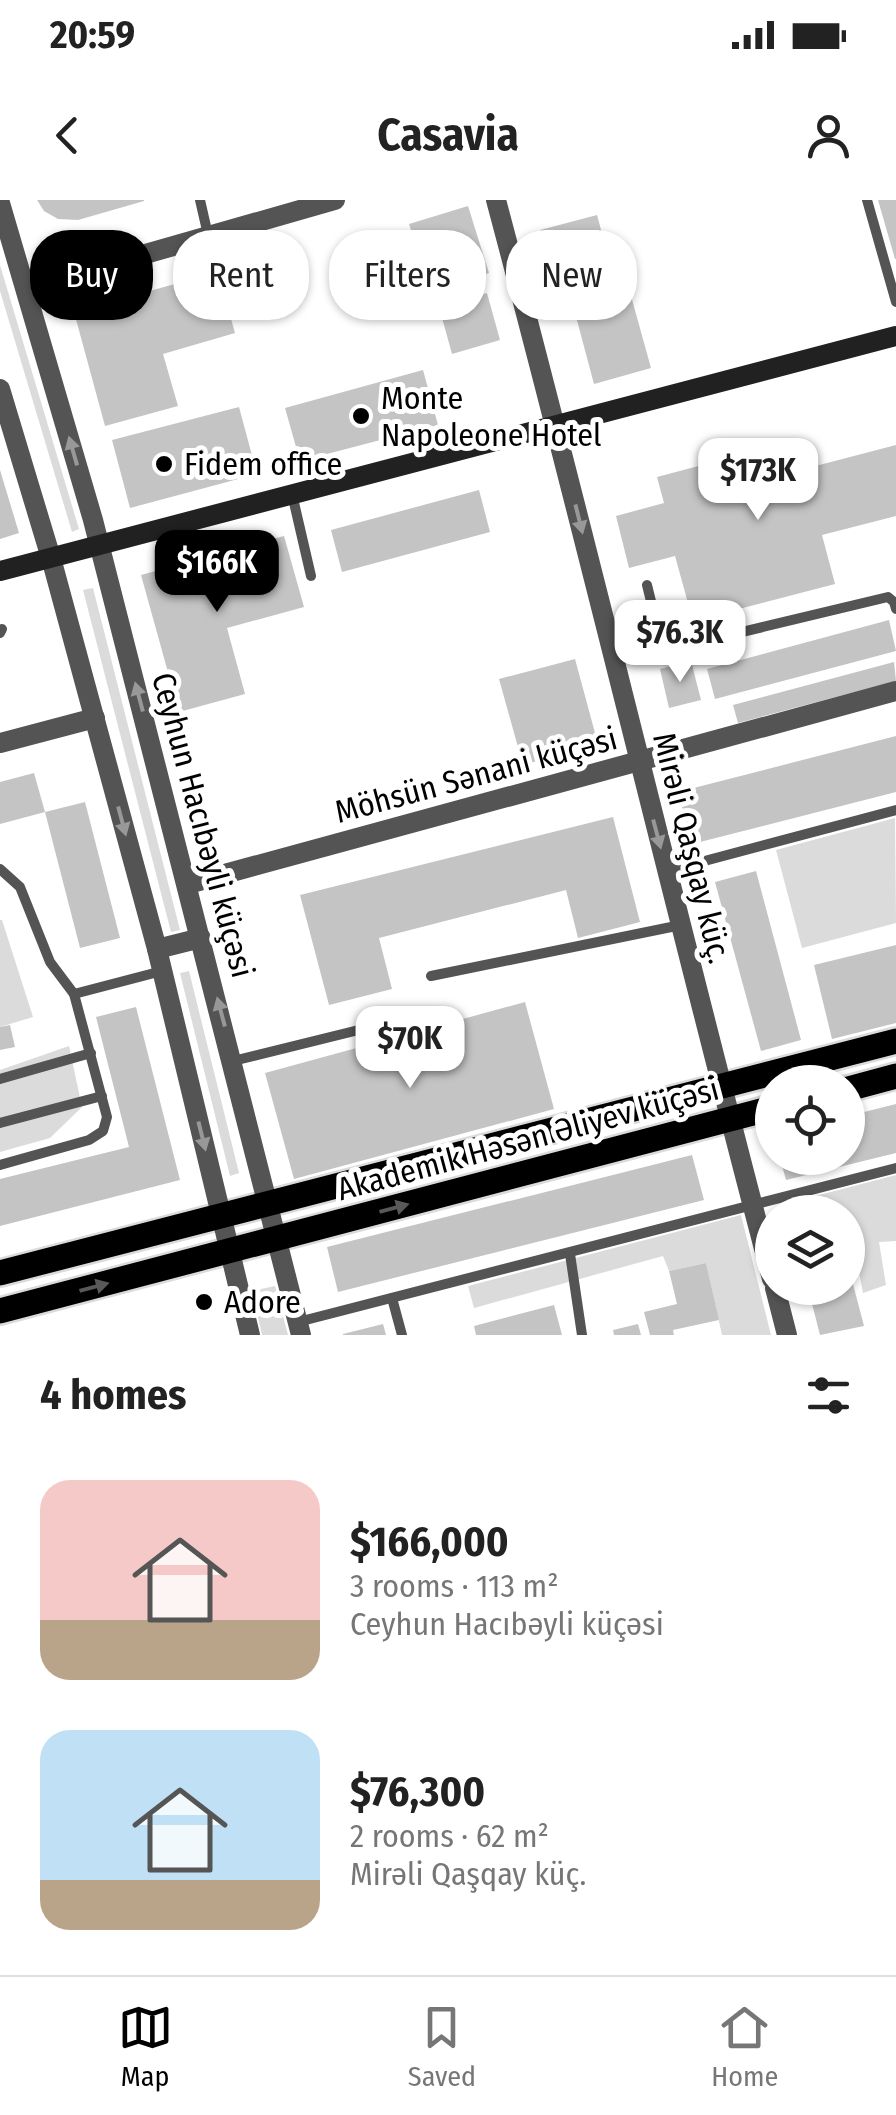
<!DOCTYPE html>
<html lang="en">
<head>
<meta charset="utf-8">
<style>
	:root { --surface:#fff; --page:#f2f2f2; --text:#222; --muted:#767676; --line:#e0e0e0; --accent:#000 }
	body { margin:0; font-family:"Fira Sans Condensed",sans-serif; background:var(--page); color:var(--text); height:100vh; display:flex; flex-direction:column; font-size:38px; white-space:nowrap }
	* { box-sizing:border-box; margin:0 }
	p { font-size:32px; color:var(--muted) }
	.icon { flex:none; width:55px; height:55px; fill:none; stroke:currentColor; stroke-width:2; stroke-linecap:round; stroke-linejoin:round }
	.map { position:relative; height:1135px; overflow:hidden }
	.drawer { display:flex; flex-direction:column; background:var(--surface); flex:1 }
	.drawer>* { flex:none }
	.guide { position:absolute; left:30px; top:30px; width:838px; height:90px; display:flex; gap:20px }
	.buttons { position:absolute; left:755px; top:865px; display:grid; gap:20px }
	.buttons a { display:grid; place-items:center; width:110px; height:110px; border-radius:50%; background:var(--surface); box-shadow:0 2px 8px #0004; font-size:50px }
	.price { position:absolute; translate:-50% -85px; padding:0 22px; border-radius:20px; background:#fff; color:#222; font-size:32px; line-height:65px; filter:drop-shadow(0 2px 5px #0008) }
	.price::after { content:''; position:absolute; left:50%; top:60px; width:30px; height:22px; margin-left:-15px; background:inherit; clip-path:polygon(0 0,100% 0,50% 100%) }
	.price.selected { background:var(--accent); color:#fff }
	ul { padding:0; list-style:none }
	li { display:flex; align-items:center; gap:30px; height:250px; padding:0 40px }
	li span { display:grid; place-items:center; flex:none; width:280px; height:200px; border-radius:30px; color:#555 }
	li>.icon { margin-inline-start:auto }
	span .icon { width:120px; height:120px; fill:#fffc; stroke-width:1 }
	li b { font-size:42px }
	h2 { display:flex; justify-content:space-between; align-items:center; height:120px; padding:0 40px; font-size:42px }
	.pill { padding:0 35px; border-radius:40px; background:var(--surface); box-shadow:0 2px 8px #0004; font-size:35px; line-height:90px }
	.pill.selected { background:var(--accent); color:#fff }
	.status { display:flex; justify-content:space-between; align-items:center; height:70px; padding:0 50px; background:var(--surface); direction:ltr }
	.status svg { height:28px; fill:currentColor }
	header { display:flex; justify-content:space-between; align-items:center; height:130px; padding:0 40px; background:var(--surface); font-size:45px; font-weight:700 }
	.dock { display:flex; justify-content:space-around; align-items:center; height:140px; border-top:2px solid var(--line); background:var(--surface); font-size:28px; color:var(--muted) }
	.dock a { display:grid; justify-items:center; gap:5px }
	.dock .selected { color:var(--accent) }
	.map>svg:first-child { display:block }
</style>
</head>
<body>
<div class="status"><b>20:59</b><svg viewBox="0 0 49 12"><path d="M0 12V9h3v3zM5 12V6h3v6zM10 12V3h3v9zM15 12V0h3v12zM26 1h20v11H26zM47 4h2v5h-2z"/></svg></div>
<header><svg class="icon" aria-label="back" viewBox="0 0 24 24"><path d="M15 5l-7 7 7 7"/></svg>Casavia<svg class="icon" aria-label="person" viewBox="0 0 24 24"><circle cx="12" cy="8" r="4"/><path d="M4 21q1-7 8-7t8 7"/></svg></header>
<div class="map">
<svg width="896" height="1135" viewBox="0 0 896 1135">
	<rect width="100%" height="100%" fill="#fff"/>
	<!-- green -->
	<g fill="#dbdbdb">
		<polygon points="0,65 79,329 72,332 0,91"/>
		<polygon points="93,388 180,730 171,732 83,390"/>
		<polygon points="895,618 896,723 802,748 776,650"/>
		<polygon points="0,720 2,720 33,817 0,827"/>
		<polygon points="189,771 239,973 230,976 180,773"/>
		<polygon points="69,846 82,907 50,938 0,952 0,870"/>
		<polygon points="896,975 896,1041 879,1042 886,1085 863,1093 852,1034 848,1034 848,1012 807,1012 804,999"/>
		<polygon points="741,1015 771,1135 722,1135 706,1063 669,1071 663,1056 474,1108 468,1086"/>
		<polygon points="275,1086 288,1135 262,1135 252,1091"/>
	</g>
	<!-- building -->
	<g fill="#c4c4c4">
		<polygon points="37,0 144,0 144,1 78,20 58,19 44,11"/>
		<polygon points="878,0 896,0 896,59 895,59"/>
		<polygon points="468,6 489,73 430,92 409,24"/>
		<polygon points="597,15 609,59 552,74 540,30"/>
		<polygon points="623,67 651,168 594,184 567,83"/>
		<polygon points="218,72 235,133 163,154 178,206 105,226 74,112"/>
		<polygon points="487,93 500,140 452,154 439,107"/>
		<polygon points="423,170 438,225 300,261 285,208"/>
		<polygon points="239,207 257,274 130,308 112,240"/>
		<polygon points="796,240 804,269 896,245 896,316 822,335 835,384 693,421 675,356 629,368 616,316 664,303 657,277"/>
		<polygon points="0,270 19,333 0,339"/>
		<polygon points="479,290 490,332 342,372 331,330"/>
		<polygon points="284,336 304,407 227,428 245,494 179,512 141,375"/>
		<polygon points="889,420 896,451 715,499 707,469"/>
		<polygon points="575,459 598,544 523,565 499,479"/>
		<polygon points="691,461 701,500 669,508 660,469"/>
		<polygon points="894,462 896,481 738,523 733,505"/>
		<polygon points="896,536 896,592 692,644 678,592"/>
		<polygon points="34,573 45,612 0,624 0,582"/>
		<polygon points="85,602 120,738 80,748 45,612"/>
		<polygon points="613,617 640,722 578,738 566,690 379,738 392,789 329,805 300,695"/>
		<polygon points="756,671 801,840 761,851 715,682"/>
		<polygon points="896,745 896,823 832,839 814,765"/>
		<polygon points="525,802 554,909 294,979 265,873"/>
		<polygon points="136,807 180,980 0,1026 0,979 129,947 96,817"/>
		<polygon points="10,825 15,847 0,850 0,827"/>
		<polygon points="896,904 896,953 786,980 780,958 848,958 848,916"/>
		<polygon points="692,955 704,1000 338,1092 327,1047"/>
		<polygon points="706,1063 719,1120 673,1130 674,1135 650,1135 644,1112 677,1104 669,1071"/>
		<polygon points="848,1065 864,1126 820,1135 808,1088 848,1088"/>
		<polygon points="554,1105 562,1135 476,1135 474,1126"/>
		<polygon points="383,1124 386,1135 343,1135 343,1134"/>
		<polygon points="638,1124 641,1135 614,1135 613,1130"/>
	</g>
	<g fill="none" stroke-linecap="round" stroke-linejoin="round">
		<defs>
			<g id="primary">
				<polyline points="848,889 896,876"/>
				<polyline points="0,1073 896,841"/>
				<polyline points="0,1111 772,908"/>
			</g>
		</defs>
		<!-- primary casing -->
		<use href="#primary" stroke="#dbdbdb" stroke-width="30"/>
		<!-- service -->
		<g stroke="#545454" stroke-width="10">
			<polyline points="200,0 208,35"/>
			<polyline points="867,0 896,102"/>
			<polyline points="292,294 311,376"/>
			<polyline points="647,385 662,446 667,450 888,397 894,402 896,409"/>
			<polyline points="0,433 2,429"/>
			<polyline points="0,669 20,687 50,762 74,794 107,917 103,931 89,940 0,965"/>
			<polyline points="667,671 896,610"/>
			<polyline points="431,776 681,725"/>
			<polyline points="74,794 162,771"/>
			<polyline points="233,861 395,821"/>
			<polyline points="0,879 91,853"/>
			<polyline points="0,923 102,896"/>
			<polyline points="570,1054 582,1135"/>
			<polyline points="392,1098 402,1135"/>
			<polyline points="298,1122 896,968"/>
		</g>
		<!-- minor -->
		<g stroke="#545454" stroke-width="20">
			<path d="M496,0C592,359 677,720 772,1079"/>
			<polyline points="26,88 335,0"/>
			<polyline points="0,543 95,518"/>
			<polyline points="188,684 896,491"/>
			<polyline points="775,1088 787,1135"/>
		</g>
		<!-- tertiary -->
		<g stroke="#545454" stroke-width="20">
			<polyline points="0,3 93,320 301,1135"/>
			<polyline points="0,189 51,358 157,749 250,1135"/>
			<polyline points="157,749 201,738"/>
		</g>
		<!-- secondary -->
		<polyline stroke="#212121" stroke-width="20" points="0,371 896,136"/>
		<!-- primary -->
		<use href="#primary" stroke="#000" stroke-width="25"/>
	</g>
	<!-- one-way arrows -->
	<defs><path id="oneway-solid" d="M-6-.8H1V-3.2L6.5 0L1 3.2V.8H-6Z" transform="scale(2.5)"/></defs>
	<g fill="#989898">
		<use href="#oneway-solid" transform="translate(73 251) rotate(-106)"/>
		<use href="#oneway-solid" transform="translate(579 319) rotate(76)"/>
		<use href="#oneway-solid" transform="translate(139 497) rotate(-105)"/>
		<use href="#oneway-solid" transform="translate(122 621) rotate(75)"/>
		<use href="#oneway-solid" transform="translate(657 634) rotate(75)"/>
		<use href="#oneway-solid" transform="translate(221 812) rotate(-105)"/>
		<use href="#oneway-solid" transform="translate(202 936) rotate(76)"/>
	</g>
	<g fill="#595959">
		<use href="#oneway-solid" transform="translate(394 1008) rotate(-15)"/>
		<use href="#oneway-solid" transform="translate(94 1087) rotate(-15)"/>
	</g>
	<!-- markers -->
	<g fill="#000" stroke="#fff" stroke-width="4">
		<circle cx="361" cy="216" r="10"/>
		<circle cx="164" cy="264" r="10"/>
		<circle cx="204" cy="1102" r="10"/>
	</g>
	<g text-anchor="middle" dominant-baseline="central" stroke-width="10" stroke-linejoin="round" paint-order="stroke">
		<!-- poi labels -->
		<g font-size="32" fill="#000" stroke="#fff" text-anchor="start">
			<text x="381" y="198">Monte<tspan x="381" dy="37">Napoleone Hotel</tspan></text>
			<text x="184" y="264">Fidem office</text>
			<text x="224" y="1102">Adore</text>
		</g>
		<!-- street labels -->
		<g font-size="32" fill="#000" stroke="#fff">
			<text transform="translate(476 575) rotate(-15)">Möhsün Sənani küçəsi</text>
			<text transform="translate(203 625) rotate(75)">Ceyhun Hacıbəyli küçəsi</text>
			<text transform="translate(692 648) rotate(76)">Mirəli Qaşqay küç.</text>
			<text transform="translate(528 939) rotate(-15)">Akademik Həsən Əliyev küçəsi</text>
		</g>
	</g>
</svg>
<div class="buttons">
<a><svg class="icon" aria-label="locate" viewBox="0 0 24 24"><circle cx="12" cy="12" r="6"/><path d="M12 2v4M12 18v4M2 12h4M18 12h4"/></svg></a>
<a><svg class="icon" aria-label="layers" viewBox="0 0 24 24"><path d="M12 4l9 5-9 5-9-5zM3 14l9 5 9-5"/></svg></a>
</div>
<b class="price" style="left:758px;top:323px">$173K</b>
<b class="price selected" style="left:217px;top:415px">$166K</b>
<b class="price" style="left:680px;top:485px">$76.3K</b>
<b class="price" style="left:410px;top:891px">$70K</b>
<div class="guide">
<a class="pill selected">Buy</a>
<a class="pill">Rent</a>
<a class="pill">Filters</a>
<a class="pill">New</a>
</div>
</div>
<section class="drawer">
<h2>4 homes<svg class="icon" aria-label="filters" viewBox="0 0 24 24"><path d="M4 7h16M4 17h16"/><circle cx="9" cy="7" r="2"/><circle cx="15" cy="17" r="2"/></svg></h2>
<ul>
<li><span style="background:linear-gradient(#f6c9c9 70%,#b9a48a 0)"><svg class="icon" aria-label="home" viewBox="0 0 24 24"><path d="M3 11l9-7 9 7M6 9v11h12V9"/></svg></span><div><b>$166,000</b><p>3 rooms · 113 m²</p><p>Ceyhun Hacıbəyli küçəsi</p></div></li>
<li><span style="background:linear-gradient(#bfe0f5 75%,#b9a48a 0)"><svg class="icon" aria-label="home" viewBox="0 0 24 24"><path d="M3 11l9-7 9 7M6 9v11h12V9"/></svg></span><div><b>$76,300</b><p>2 rooms · 62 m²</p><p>Mirəli Qaşqay küç.</p></div></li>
</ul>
</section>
<nav class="dock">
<a class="selected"><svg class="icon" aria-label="map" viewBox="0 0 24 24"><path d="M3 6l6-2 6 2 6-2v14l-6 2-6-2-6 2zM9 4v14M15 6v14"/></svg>Map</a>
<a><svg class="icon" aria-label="saved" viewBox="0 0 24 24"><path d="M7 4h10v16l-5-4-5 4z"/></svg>Saved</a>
<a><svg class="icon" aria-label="home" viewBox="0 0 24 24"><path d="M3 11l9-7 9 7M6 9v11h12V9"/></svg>Home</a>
</nav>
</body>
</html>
